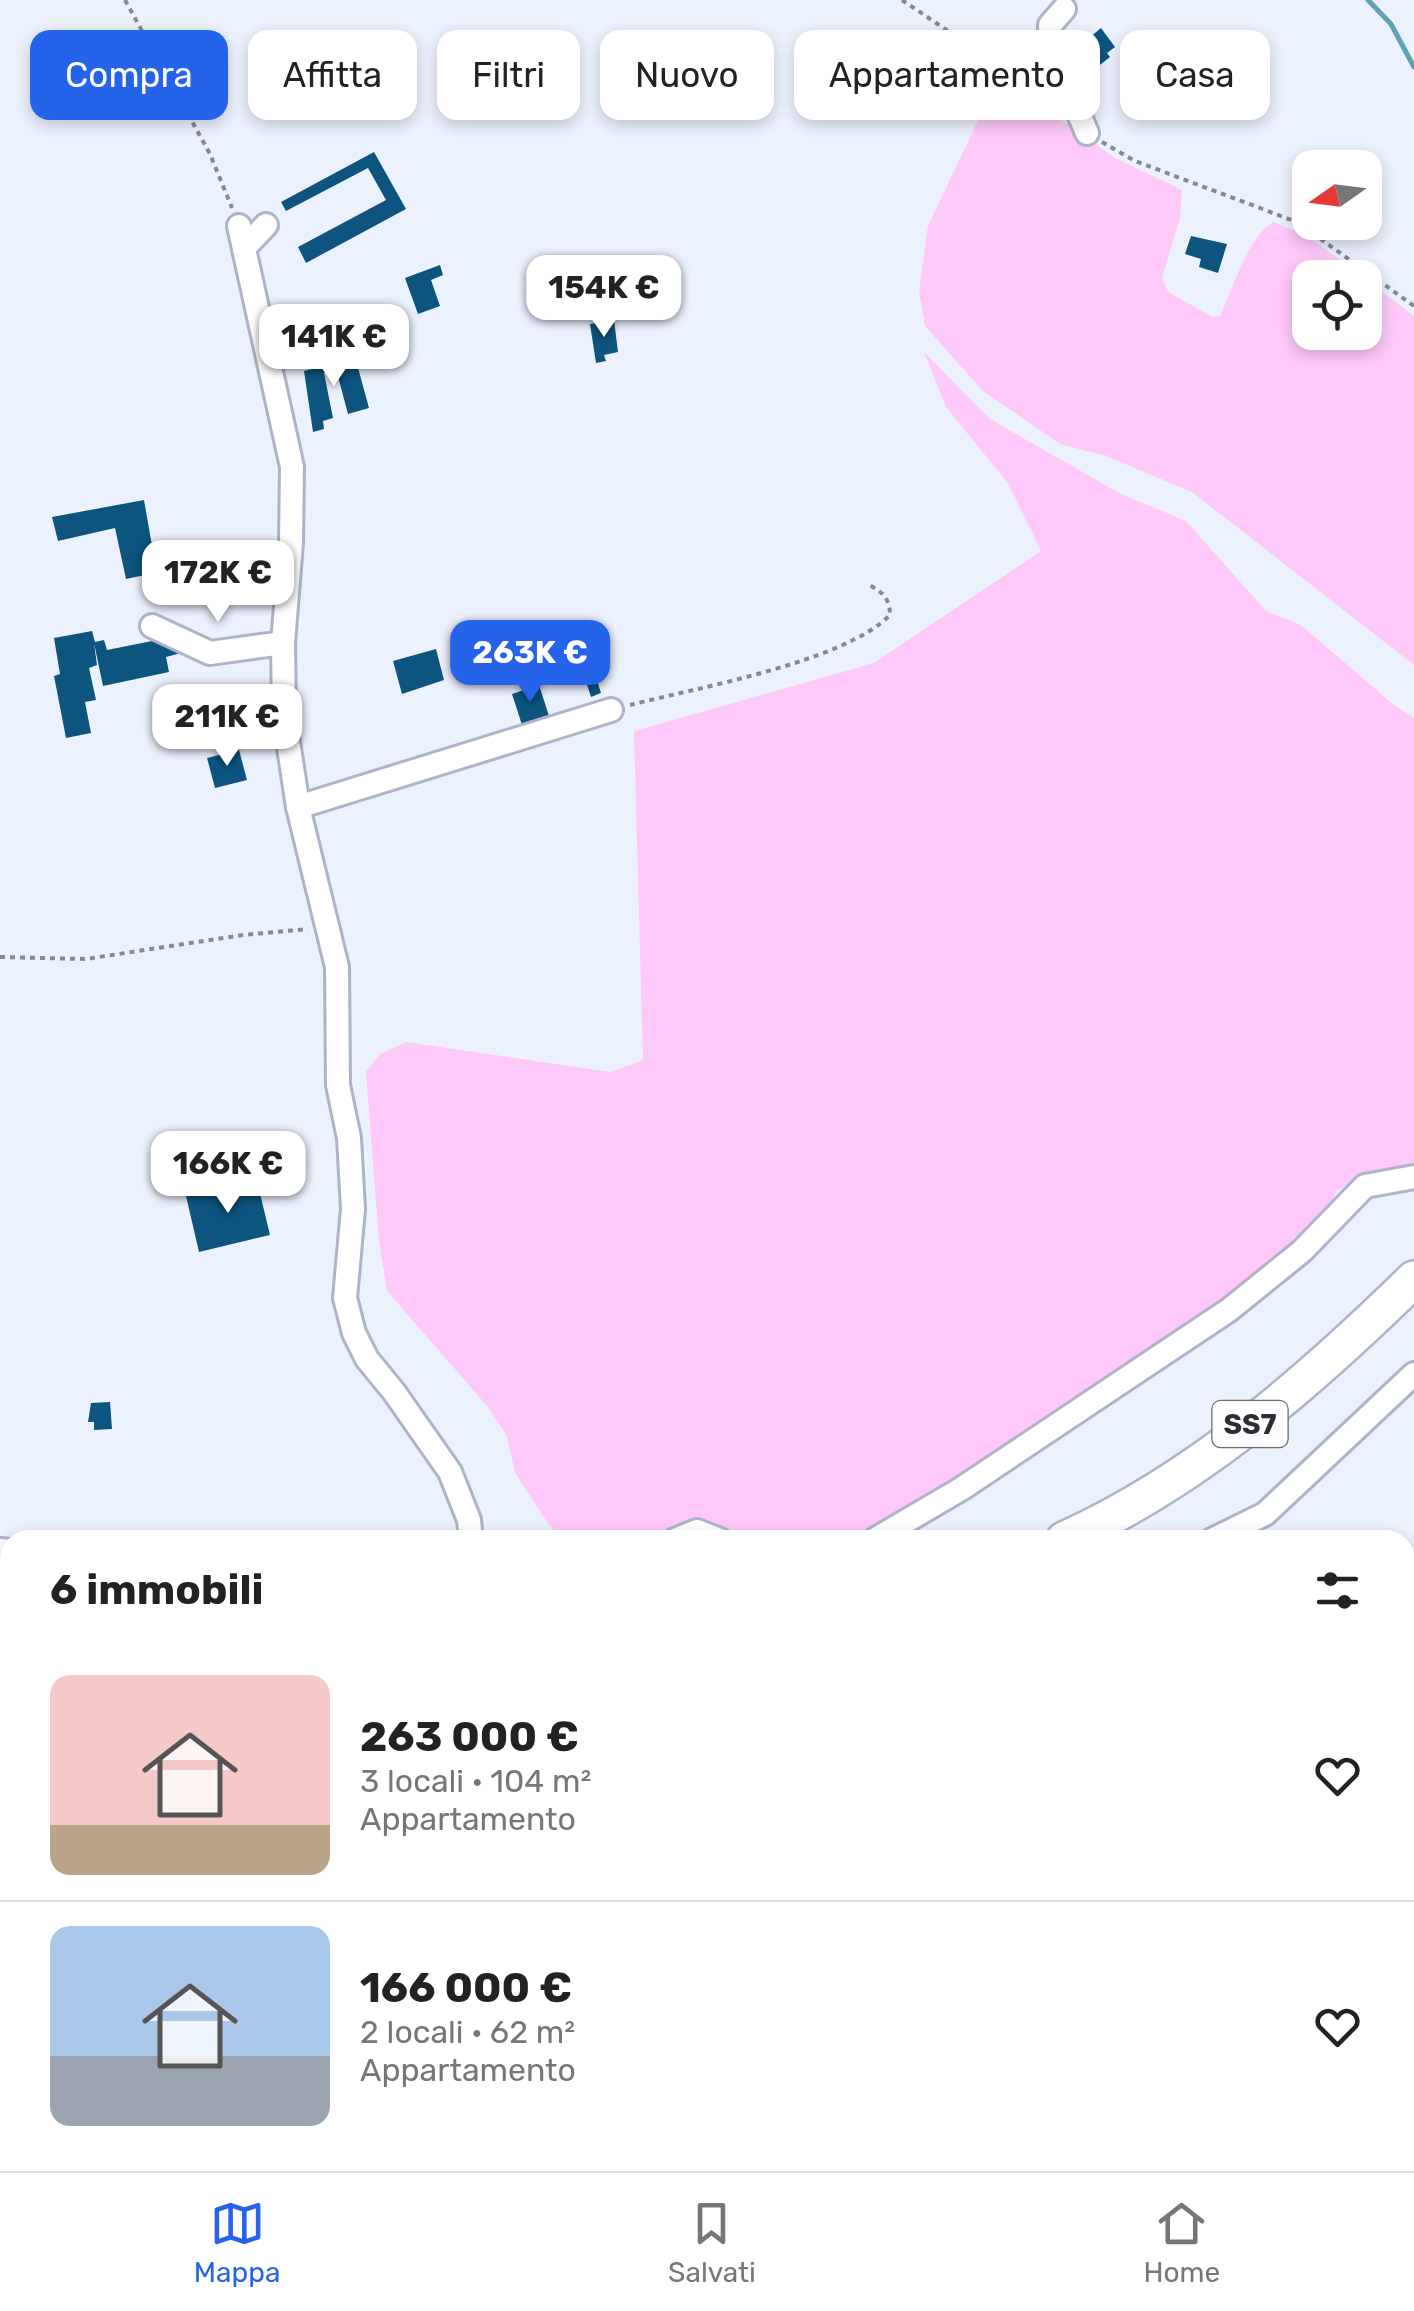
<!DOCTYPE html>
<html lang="it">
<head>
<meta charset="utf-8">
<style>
	:root { --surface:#fff; --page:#f2f2f2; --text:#222; --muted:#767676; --line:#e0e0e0; --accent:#2563eb }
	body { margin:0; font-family:Rubik,sans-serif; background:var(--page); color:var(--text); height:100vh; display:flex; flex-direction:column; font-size:38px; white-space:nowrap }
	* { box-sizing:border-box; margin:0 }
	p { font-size:32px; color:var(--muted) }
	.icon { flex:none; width:55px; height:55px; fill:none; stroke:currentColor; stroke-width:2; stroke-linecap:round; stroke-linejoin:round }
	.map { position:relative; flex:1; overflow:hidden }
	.side { position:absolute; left:0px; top:1530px; width:1415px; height:642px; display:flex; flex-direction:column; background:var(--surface); border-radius:30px 30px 0 0; box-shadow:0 5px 15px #0003 }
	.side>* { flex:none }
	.banner { position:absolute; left:30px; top:30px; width:1355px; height:90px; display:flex; gap:20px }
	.needle { width:65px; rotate:256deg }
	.buttons { position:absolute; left:1292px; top:150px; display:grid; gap:20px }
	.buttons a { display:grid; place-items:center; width:90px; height:90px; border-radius:20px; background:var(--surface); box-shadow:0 5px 15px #0003; font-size:50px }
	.price { position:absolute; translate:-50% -85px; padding:0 22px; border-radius:20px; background:#fff; color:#222; font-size:32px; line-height:65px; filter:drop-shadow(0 2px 5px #0008) }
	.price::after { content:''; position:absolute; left:50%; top:60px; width:30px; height:22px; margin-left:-15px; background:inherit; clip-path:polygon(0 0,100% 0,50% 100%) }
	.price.selected { background:var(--accent); color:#fff }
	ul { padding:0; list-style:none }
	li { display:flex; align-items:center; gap:30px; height:250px; padding:0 50px }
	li+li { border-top:2px solid var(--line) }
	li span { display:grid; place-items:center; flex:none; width:280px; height:200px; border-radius:20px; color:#555 }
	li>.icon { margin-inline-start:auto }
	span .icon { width:120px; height:120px; fill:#fffc; stroke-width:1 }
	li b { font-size:42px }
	h2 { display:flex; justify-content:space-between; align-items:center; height:120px; padding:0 50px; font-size:42px }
	.chip { padding:0 35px; border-radius:20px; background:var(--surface); box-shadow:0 5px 15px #0003; font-size:35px; line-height:90px }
	.chip.selected { background:var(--accent); color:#fff }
	.menu { display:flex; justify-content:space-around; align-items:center; height:140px; border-top:2px solid var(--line); background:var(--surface); font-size:28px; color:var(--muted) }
	.menu a { display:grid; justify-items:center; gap:5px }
	.menu .selected { color:var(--accent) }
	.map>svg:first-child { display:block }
</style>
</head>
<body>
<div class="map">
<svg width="1414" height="2171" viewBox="0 0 1414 2171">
	<rect width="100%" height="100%" fill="#ecf1fe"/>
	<!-- green -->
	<g fill="#fec9f9">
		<path d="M999,76L1115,158L1182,190L1180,218L1162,278L1168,292L1213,317L1220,316C1233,289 1248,235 1274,222L1307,236L1363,277L1310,278V332H1365V279L1414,316V665L1192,492L1106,456L1060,444L983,391L925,326L919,291L928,226Z"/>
		<polygon points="924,352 990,419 1121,494 1186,521 1266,611 1301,625 1394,705 1414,718 1414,1173 1354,1183 1337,1190 1325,1215 1258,1283 964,1478 855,1540 739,1540 711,1529 684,1526 642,1540 563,1540 549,1525 515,1473 507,1436 488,1407 387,1291 379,1241 366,1072 380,1054 406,1042 611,1072 643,1060 634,731 874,663 1041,551 1007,482 946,407"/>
	</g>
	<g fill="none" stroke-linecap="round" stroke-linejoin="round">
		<!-- stream -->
		<polyline stroke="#5ea3b2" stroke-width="5" points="1368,0 1391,24 1414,67"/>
	</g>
	<!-- building -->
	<g fill="#0d557f">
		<polygon points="1101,28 1115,47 1107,53 1110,57 1091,72 1078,55 1086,49 1082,44"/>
		<polygon points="374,152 406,209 306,263 298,247 386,200 368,168 286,211 281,202"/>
		<polygon points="1191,236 1227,244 1218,273 1199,267 1201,259 1185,254"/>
		<polygon points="440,265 443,275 431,280 440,306 418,314 405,278"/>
		<polygon points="614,320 618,352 604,355 606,361 596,363 590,324"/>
		<polygon points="354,353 369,408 348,414 336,369 324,373 333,418 323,421 324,429 313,432 304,371 320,367 319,362"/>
		<polygon points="144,500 154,557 142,561 145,575 126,579 115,528 58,541 52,517"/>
		<polygon points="92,631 95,642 104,640 107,650 162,639 178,639 181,653 166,657 169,672 103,686 94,643 97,665 89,668 96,700 85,702 91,733 66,738 54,676 60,674 54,638"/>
		<polygon points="436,649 444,680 402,694 393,661"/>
		<polygon points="593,668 601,693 591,697 583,672"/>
		<polygon points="539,685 549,716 522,725 512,694"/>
		<polygon points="239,750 247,780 215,788 207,758"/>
		<polygon points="257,1181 270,1235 199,1252 186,1196"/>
		<polygon points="110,1402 112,1429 94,1430 94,1422 88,1422 91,1403"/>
	</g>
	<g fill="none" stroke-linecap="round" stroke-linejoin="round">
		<defs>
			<g id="minor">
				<polyline points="1064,9 1050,25 1050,46 1087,133"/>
				<polyline points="239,226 292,467 291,543 283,643 284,715 298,807 337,967 338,1085 349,1138 353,1209 345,1298 354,1333 367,1359 394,1392 450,1472 469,1520 471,1540"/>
				<polyline points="244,248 266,225"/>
				<polyline points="152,626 210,653 283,643"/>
				<polyline points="298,807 611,710"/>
				<polyline points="675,1540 697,1531 720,1540"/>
				<polyline points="874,1540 961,1489 1229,1310 1302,1251 1365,1186 1414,1177"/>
				<polyline points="1212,1540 1265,1514 1414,1374"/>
				<polyline points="0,1550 10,1551"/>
				<polyline points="0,1701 10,1700"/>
			</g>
			<g id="highway">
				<path d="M1064,1540C1197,1480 1311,1380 1414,1279"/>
				<polyline points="0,1620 10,1620"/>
			</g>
		</defs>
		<!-- minor casing -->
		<use href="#minor" stroke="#adb4c8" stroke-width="28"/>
		<!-- highway casing -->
		<use href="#highway" stroke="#adb4c8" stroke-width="40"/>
		<!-- path -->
		<g stroke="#858993" stroke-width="4" stroke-dasharray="5 5" stroke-linecap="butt">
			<polyline points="125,0 210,154 232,208"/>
			<polyline points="902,0 1000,66 1057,112"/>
			<polyline points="1102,142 1135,161 1297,222 1414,306"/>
			<path d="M630,705C696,688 844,662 890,615C890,599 883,592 869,585"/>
			<polyline points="0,957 86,959 243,935 308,929"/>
		</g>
		<!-- minor -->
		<use href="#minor" stroke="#fff" stroke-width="22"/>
		<!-- highway -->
		<use href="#highway" stroke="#fff" stroke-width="35"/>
	</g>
	<g text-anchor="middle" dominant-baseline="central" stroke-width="10" stroke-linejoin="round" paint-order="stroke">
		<!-- shield labels -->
		<rect fill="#fefefe" stroke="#6a6c71" stroke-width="2.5" x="1212.5" y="1401" width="75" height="46" rx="8"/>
		<g font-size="28" font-weight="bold" fill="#2a2d34">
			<text x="1250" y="1424">SS7</text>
		</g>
	</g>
</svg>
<div class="buttons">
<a><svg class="needle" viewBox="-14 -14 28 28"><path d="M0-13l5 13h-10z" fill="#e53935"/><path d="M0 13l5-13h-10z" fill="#767676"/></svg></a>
<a><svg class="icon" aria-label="locate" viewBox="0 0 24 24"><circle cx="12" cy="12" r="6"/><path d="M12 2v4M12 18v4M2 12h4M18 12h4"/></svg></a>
</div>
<b class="price" style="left:604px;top:340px">154K €</b>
<b class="price" style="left:334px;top:389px">141K €</b>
<b class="price" style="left:218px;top:625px">172K €</b>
<b class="price selected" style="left:530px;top:705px">263K €</b>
<b class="price" style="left:227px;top:769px">211K €</b>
<b class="price" style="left:228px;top:1216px">166K €</b>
<div class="banner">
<a class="chip selected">Compra</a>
<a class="chip">Affitta</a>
<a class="chip">Filtri</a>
<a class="chip">Nuovo</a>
<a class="chip">Appartamento</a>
<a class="chip">Casa</a>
</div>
<section class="side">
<h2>6 immobili<svg class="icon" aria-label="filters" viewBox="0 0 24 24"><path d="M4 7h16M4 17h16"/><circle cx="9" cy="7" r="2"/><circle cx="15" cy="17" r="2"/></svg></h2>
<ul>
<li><span style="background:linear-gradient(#f6c9c9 75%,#b9a48a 0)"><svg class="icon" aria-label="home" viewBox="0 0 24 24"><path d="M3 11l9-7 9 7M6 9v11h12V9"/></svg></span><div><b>263 000 €</b><p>3 locali · 104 m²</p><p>Appartamento</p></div><svg class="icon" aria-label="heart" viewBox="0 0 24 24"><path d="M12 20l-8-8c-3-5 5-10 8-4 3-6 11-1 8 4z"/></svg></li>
<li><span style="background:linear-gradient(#a9c7e8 65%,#9aa5b1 0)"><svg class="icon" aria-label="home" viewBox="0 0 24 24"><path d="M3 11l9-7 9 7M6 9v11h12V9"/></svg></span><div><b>166 000 €</b><p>2 locali · 62 m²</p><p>Appartamento</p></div><svg class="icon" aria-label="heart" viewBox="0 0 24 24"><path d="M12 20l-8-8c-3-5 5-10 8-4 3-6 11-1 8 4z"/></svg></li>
</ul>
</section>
</div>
<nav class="menu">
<a class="selected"><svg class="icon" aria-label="map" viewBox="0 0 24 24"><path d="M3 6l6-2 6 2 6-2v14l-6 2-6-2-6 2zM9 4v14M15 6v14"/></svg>Mappa</a>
<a><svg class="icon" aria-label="saved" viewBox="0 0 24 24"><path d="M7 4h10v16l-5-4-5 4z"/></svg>Salvati</a>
<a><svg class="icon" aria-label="home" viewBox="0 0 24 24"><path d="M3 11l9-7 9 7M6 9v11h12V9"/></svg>Home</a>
</nav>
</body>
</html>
